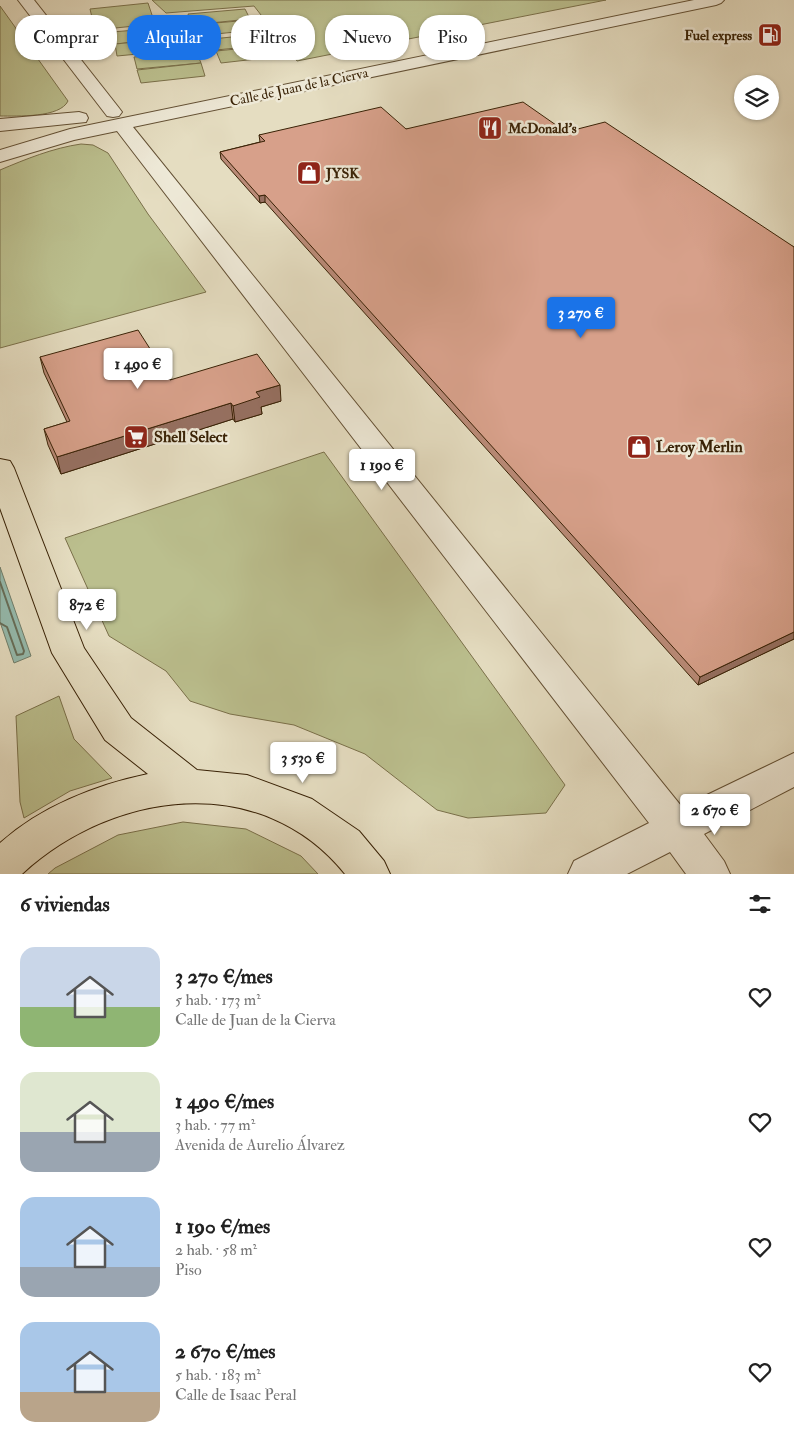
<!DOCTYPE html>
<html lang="es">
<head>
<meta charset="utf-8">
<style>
	:root { --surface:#fff; --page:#f2f2f2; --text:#222; --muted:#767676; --accent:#1a73e8 }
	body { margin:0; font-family:"IM FELL Double Pica",serif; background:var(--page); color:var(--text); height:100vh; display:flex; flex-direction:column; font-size:19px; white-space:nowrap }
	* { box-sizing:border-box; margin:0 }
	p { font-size:16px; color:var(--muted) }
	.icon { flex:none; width:28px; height:28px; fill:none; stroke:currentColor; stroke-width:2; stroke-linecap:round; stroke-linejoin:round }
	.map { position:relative; height:874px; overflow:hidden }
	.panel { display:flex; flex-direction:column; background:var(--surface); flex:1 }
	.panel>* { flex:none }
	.guide { position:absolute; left:15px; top:15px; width:500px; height:45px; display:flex; gap:10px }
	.controls { position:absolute; left:734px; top:75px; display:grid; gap:10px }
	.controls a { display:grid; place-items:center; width:45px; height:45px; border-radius:50%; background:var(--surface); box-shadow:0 1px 4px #0004; font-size:25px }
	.price { position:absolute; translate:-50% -42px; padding:0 11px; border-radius:5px; background:#fff; color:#222; font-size:16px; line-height:32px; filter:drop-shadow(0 1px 2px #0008) }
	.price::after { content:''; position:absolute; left:50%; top:30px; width:15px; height:11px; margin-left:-8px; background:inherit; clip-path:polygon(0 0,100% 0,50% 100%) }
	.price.on { background:var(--accent); color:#fff }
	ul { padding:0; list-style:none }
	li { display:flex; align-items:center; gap:15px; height:125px; padding:0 20px }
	li span { display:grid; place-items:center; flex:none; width:140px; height:100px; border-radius:15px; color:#555 }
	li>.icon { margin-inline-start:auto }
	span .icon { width:60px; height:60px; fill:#fffc; stroke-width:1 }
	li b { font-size:21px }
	h2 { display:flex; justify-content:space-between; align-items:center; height:60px; padding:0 20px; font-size:21px }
	.tag { padding:0 18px; border-radius:20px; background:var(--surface); box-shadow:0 1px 4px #0004; font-size:18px; line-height:45px }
	.tag.on { background:var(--accent); color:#fff }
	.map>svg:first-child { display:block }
</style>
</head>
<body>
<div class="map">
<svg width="794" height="874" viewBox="0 0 794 874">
	<rect width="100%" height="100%" fill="#e5ddc1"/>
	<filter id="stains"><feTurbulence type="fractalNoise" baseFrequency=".004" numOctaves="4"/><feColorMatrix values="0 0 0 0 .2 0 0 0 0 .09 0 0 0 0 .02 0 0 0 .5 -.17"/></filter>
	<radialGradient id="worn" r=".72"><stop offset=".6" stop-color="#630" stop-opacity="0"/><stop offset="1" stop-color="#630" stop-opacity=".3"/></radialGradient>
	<!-- green -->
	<g fill="#bbbf8e" stroke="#7a704a">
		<polygon points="152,0 606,0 297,61 254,6 166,13"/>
		<polygon points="148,3 155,24 95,30 90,9"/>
		<path d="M0,6L68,101C60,118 17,116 0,116Z"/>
		<polygon points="245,9 250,19 191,25 188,14"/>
		<polygon points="250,20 255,30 196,36 192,25"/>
		<polygon points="172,27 176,38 115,44 112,32"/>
		<polygon points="271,33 277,44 216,50 212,39"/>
		<polygon points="176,38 180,50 117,56 115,44"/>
		<polygon points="277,45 283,56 221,63 216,51"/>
		<polygon points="196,51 201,63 137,69 134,57"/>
		<polygon points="201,63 205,76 141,83 137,70"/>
		<path d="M81,144L93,145L108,153L148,214L206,292L0,348V170C26,159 53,148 81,144Z"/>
		<polygon points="324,452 565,785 546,813 468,818 437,810 365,754 294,725 230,714 190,701 166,671 109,636 65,538"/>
		<polygon points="59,696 74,739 112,778 70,791 24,818 20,802 16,716"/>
		<polygon points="183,822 246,829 301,856 318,874 48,874 55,868 118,835"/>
	</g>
	<!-- water -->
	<polygon fill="#96bcaf" stroke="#717e6b" points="0,567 31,656 14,663 0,622"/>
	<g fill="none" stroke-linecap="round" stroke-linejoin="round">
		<!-- shore -->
		<polyline stroke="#686f5a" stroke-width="2" points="0,582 24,651 23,654 17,655 7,627 0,623"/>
		<defs>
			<g id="minor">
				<polygon points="18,0 34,0 119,108 122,112 119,116 113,117 107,116"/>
				<polygon points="694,0 724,0 721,3 716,5 133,127 682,807 794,753 794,787 704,834 724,861 730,874 686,874 670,852 627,874 568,874 574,861 649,823 117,131 74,140 0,162 0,150 70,129"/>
				<polygon points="79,112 86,114 88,118 86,122 0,131 0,119"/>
			</g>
			<path id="major" d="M0,459L10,461L14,468L84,648L131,718L197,770L247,775L312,799L359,831L384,861L390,874H345C261,770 113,790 22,874H0V843C40,807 95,785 148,774L105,740L52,653L0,508Z"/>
		</defs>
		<!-- minor casing -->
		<use href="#minor" stroke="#645135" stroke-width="2"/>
		<!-- major casing -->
		<use href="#major" stroke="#392206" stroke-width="2"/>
		<!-- minor -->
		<use href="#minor" fill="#eee9d7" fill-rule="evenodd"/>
		<!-- major -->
		<use href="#major" fill="#e5ddc1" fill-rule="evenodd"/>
	</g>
	<!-- wall -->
	<g fill="#b98a77" stroke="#392206">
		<polygon points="406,129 566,132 794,247 794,639 698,685 265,202 260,203 221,159 220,152 260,142 259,135"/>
		<polygon points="40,357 170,380 281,401 261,407 262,414 235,422 233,419 61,474 48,445 44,429 67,422 44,373"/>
	</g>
	<!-- shaded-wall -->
	<g fill="#967061" stroke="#392206">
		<polygon points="265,195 265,202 260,203 259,196"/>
		<polygon points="280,385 281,401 261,407 262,414 235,422 233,406 256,392"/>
		<polygon points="231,403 233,419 61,474 57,457"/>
		<polygon points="794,632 794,639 698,685 700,677"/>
	</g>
	<!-- building -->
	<g fill="#d7a08a" stroke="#392206">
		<polygon points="523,102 566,132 605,122 794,247 794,632 700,677 265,195 259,196 220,152 265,141 259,135 381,107 406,129"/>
		<polygon points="138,330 170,380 257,354 280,385 256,392 260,397 233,406 231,403 57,457 44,429 70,421 40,357"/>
	</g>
	<!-- icons -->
	<defs>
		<symbol id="fuel-square" viewBox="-11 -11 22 22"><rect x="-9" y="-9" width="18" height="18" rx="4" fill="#8f2418" stroke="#eee9d7"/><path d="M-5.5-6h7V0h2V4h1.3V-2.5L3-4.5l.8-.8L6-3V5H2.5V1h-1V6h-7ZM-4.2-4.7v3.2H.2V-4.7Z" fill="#fff"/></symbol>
		<symbol id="restaurant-square" viewBox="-11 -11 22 22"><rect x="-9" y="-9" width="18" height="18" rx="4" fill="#8f2418" stroke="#eee9d7"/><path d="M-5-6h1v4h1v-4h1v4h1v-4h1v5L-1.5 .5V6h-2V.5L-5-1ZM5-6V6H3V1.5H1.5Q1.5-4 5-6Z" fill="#fff"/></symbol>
		<symbol id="shop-square" viewBox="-11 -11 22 22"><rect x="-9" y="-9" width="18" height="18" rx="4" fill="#8f2418" stroke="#eee9d7"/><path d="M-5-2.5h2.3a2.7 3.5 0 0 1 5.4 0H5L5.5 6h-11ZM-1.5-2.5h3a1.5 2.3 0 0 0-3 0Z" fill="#fff"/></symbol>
		<symbol id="supermarket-square" viewBox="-11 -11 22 22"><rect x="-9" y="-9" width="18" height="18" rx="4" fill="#8f2418" stroke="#eee9d7"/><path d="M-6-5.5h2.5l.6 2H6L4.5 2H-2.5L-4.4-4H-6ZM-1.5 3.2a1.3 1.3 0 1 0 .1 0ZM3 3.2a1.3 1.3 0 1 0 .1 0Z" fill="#fff"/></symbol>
	</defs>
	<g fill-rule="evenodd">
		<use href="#fuel-square" x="756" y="21" width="28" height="28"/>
		<use href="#restaurant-square" x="476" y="114" width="28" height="28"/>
		<use href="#shop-square" x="295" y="159" width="28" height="28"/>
		<use href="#supermarket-square" x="122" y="423" width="28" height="28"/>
		<use href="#shop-square" x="625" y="433" width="28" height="28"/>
	</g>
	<g text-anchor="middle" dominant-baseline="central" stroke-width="5" stroke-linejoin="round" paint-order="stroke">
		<!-- far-poi labels -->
		<g font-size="14" font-weight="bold" fill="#392206" stroke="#eee9d7" text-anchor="start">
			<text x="752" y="35" text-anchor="end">Fuel express</text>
			<text x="508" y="128">McDonald's</text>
			<text x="326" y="173">JYSK</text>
		</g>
		<!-- far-street labels -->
		<g font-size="14" fill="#392206" stroke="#eee9d7">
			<text transform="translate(299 87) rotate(-12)">Calle de Juan de la Cierva</text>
		</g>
		<!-- poi labels -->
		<g font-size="16" font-weight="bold" fill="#392206" stroke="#eee9d7" text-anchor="start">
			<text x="154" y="437">Shell Select</text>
			<text x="656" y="447">Leroy Merlin</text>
		</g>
	</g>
	<rect width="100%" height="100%" filter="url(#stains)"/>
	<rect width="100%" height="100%" fill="url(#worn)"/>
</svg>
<div class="controls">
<a><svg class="icon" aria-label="layers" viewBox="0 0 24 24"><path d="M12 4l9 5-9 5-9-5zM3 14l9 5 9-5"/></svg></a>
</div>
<b class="price on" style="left:581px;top:339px">3 270 €</b>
<b class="price" style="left:138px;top:390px">1 490 €</b>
<b class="price" style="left:382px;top:491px">1 190 €</b>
<b class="price" style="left:87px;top:631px">872 €</b>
<b class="price" style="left:303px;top:784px">3 530 €</b>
<b class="price" style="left:715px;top:836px">2 670 €</b>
<div class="guide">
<a class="tag">Comprar</a>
<a class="tag on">Alquilar</a>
<a class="tag">Filtros</a>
<a class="tag">Nuevo</a>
<a class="tag">Piso</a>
</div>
</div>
<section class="panel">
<h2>6 viviendas<svg class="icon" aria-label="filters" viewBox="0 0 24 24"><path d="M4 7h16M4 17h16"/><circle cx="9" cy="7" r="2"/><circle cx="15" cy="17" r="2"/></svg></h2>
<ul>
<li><span style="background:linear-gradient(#c9d6e8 60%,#8fb573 0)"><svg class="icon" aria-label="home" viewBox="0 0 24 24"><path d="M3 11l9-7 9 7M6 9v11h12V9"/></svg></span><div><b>3 270 €/mes</b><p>5 hab. · 173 m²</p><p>Calle de Juan de la Cierva</p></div><svg class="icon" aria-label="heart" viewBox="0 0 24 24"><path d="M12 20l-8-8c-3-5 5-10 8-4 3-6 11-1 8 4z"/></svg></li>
<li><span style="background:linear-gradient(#dfe7d0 60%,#9aa5b1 0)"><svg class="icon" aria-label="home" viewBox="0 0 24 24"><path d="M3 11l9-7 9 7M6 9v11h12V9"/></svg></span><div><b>1 490 €/mes</b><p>3 hab. · 77 m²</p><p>Avenida de Aurelio Álvarez</p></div><svg class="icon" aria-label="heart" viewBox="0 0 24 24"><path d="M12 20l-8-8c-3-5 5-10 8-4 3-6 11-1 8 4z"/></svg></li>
<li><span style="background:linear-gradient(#a9c7e8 70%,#9aa5b1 0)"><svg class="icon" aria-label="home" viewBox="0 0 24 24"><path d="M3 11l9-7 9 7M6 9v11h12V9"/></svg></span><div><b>1 190 €/mes</b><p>2 hab. · 58 m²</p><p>Piso</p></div><svg class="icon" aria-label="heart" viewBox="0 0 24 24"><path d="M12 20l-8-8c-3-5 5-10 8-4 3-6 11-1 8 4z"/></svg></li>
<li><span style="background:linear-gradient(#a9c7e8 70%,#b9a48a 0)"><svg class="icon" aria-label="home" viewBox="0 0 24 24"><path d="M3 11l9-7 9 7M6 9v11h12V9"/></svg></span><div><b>2 670 €/mes</b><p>5 hab. · 183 m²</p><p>Calle de Isaac Peral</p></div><svg class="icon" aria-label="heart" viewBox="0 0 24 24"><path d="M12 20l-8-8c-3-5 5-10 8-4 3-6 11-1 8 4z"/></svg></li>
</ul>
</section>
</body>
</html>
